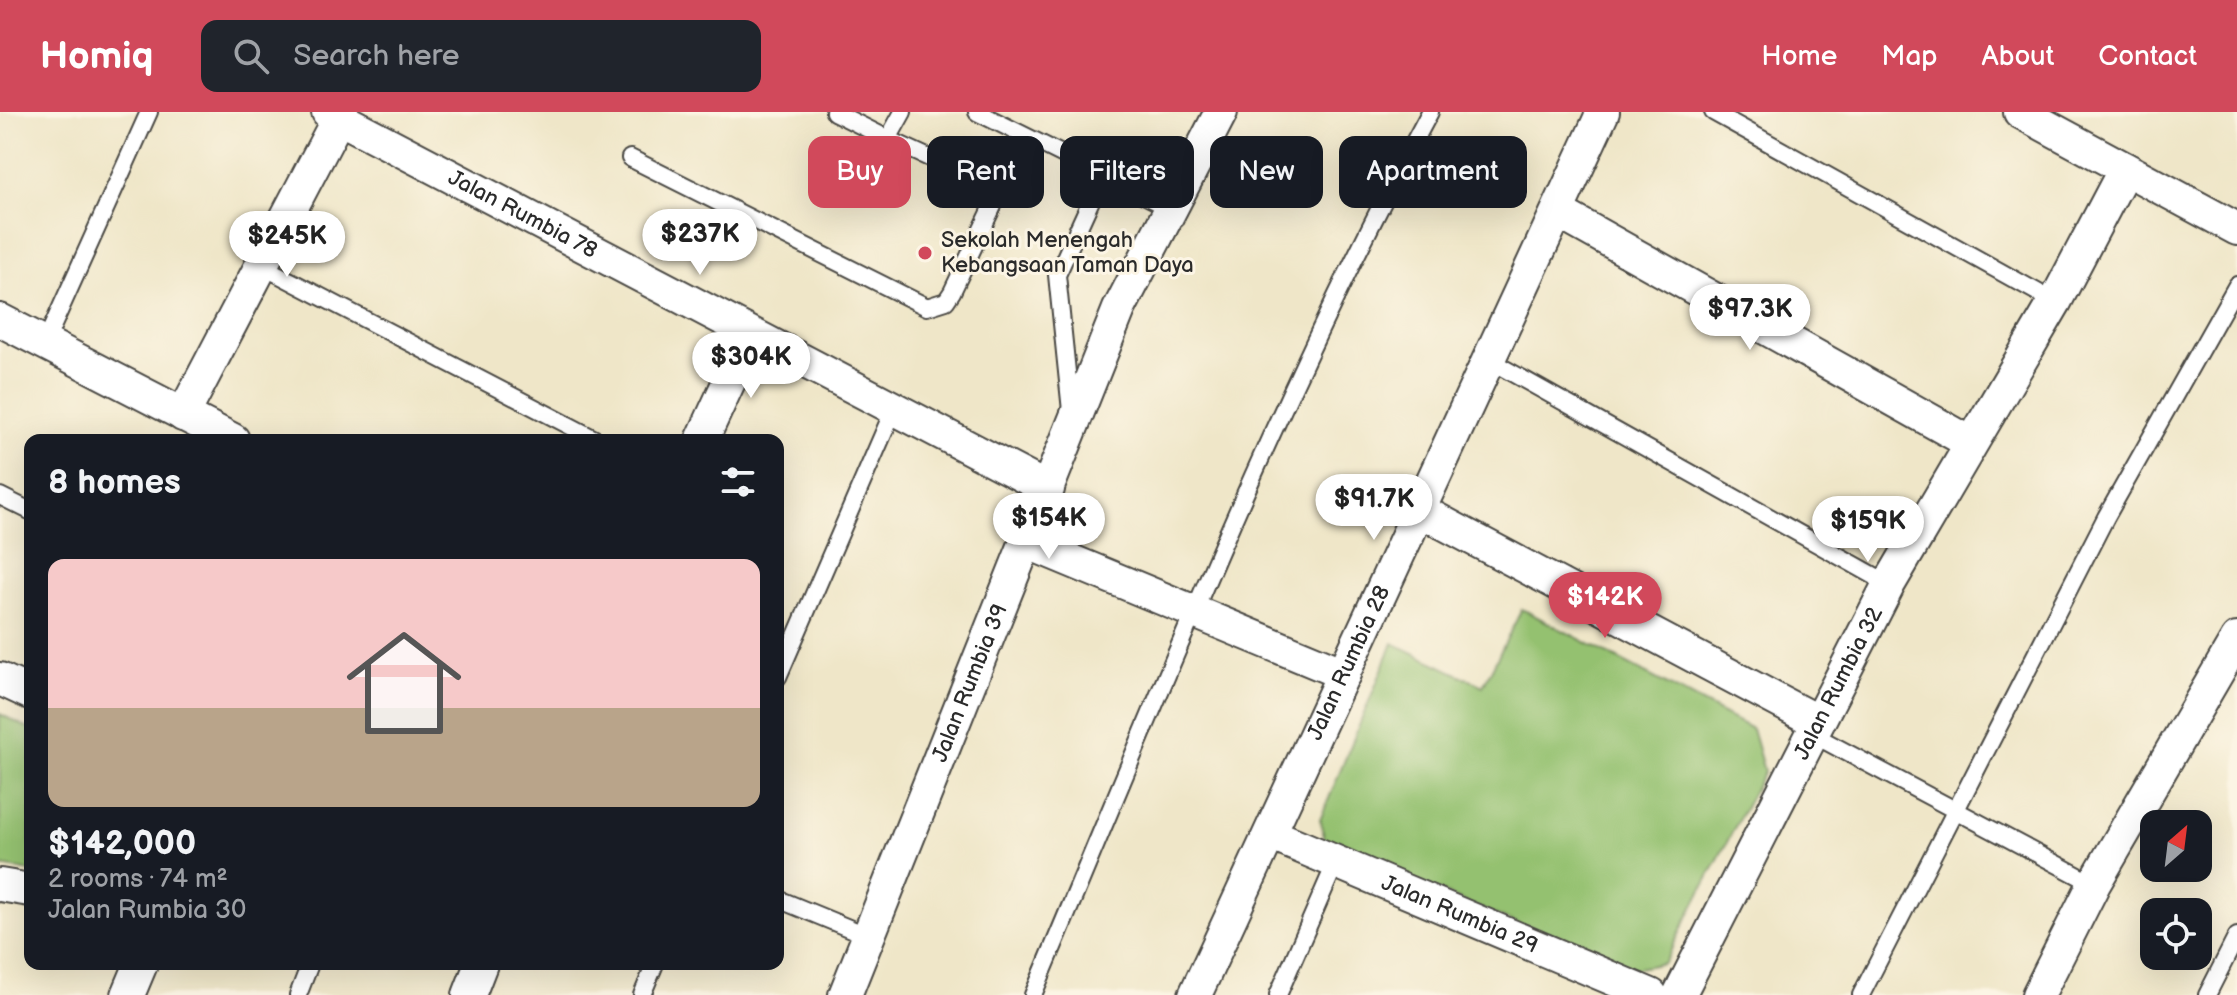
<!DOCTYPE html>
<html lang="en">
<head>
<meta charset="utf-8">
<style>
	:root { --surface:#171b24; --page:#20242c; --text:#f1f3f6; --muted:#9ea1a6; --line:#363941; --accent:#d1495b }
	body { margin:0; font-family:"Balsamiq Sans",sans-serif; background:var(--page); color:var(--text); height:100vh; display:flex; flex-direction:column; font-size:30px; white-space:nowrap }
	* { box-sizing:border-box; margin:0 }
	p { font-size:26px; color:var(--muted) }
	.icon { flex:none; width:44px; height:44px; fill:none; stroke:currentColor; stroke-width:2; stroke-linecap:round; stroke-linejoin:round }
	.map { position:relative; flex:1; overflow:hidden }
	.drawer { position:absolute; left:24px; top:322px; width:760px; height:536px; display:flex; flex-direction:column; background:var(--surface); border-radius:16px; box-shadow:0 8px 32px #0002 }
	.drawer>* { flex:none }
	.guide { position:absolute; left:808px; top:24px; width:760px; height:72px; display:flex; gap:16px }
	.needle { width:52px; rotate:28deg }
	.fabs { position:absolute; left:2140px; top:698px; display:grid; gap:16px }
	.fabs a { display:grid; place-items:center; width:72px; height:72px; border-radius:16px; background:var(--surface); box-shadow:0 8px 32px #0002; font-size:40px }
	.price { position:absolute; translate:-50% -68px; padding:0 18px; border-radius:28px; background:#fff; color:#222; font-size:26px; line-height:52px; filter:drop-shadow(0 2px 4px #0008) }
	.price::after { content:''; position:absolute; left:50%; top:48px; width:24px; height:18px; margin-left:-12px; background:inherit; clip-path:polygon(0 0,100% 0,50% 100%) }
	.price.active { background:var(--accent); color:#fff }
	ul { padding:0; list-style:none }
	li { display:grid; align-content:center; gap:16px; height:424px; padding:0 24px }
	li+li { border-top:2px solid var(--line) }
	li span { display:grid; place-items:center; height:248px; border-radius:16px; color:#555 }
	li>.icon { margin-inline-start:auto }
	span .icon { width:144px; height:144px; fill:#fffc; stroke-width:1 }
	li b { font-size:34px }
	h2 { display:flex; justify-content:space-between; align-items:center; height:96px; padding:0 24px; font-size:34px }
	.tag { padding:0 28px; border-radius:16px; background:var(--surface); box-shadow:0 8px 32px #0002; font-size:28px; line-height:72px }
	.tag.active { background:var(--accent); color:#fff }
	header { display:flex; align-items:center; gap:48px; box-sizing:border-box; height:112px; padding:0 40px; background:var(--accent); color:#fff }
	header strong { font-size:38px }
	nav { display:flex; gap:44px; margin-inline-start:auto; font-size:28px }
	.search { width:560px; height:72px; background:var(--page); display:flex; align-items:center; gap:20px; box-sizing:border-box; padding:0 28px; border-radius:16px; color:var(--muted); font-size:30px }
	.map>svg:first-child { display:block }
</style>
</head>
<body>
<header>
<strong>Homiq</strong>
<div class="search"><svg class="icon" aria-label="search" viewBox="0 0 24 24"><circle cx="10" cy="10" r="6"/><path d="M15 15l6 6"/></svg>Search here</div>
<nav><a>Home</a><a>Map</a><a>About</a><a>Contact</a></nav>
</header>
<div class="map">
<svg width="2237" height="883" viewBox="0 0 2237 883">
	<rect width="100%" height="100%" fill="#fcf5e5"/>
	<filter id="ink" filterUnits="userSpaceOnUse"><feTurbulence type="fractalNoise" baseFrequency=".0125" numOctaves="2"/><feDisplacementMap in="SourceGraphic" scale="16" xChannelSelector="R" yChannelSelector="G"/><feConvolveMatrix kernelMatrix="1 2 1 2 8 2 1 2 1" color-interpolation-filters="sRGB"/></filter>
	<filter id="wash" filterUnits="userSpaceOnUse"><feTurbulence type="fractalNoise" baseFrequency=".006" numOctaves="4" result="noise"/><feDisplacementMap in="SourceGraphic" scale="32" xChannelSelector="R" yChannelSelector="G"/><feGaussianBlur stdDeviation="1.8" result="paint"/><feColorMatrix in="noise" values="0 0 0 0 0 0 0 0 0 0 0 0 0 0 0 0 0 1.4 0 .05"/><feComposite in="paint" operator="in"/></filter>
	<g filter="url(#wash)">
		<rect width="100%" height="100%" fill="#efe6c8"/>
		<!-- green -->
		<g fill="#94c170" stroke="#60764e" stroke-width="2">
			<polygon points="1522,497 1752,617 1764,659 1664,851 1628,858 1326,732 1320,708 1393,531 1483,574"/>
			<polygon points="0,602 30,617 30,759 0,754"/>
		</g>
	</g>
	<g filter="url(#ink)">
		<g fill="none" stroke-linecap="round" stroke-linejoin="round">
			<defs>
				<g id="service">
					<polyline points="834,0 888,27"/>
					<polyline points="977,0 1170,96"/>
					<polyline points="1713,0 2055,190"/>
					<polyline points="630,46 927,195 946,189 952,180 993,94 986,75 977,68 888,27 903,0"/>
					<polyline points="262,154 597,328"/>
					<polyline points="45,231 149,0"/>
					<polyline points="1489,248 1889,472"/>
					<polyline points="1071,299 1057,163 1104,60"/>
					<polyline points="0,384 30,399"/>
					<polyline points="778,565 894,297"/>
					<polyline points="1812,622 2094,772"/>
					<polyline points="778,787 868,824"/>
					<polyline points="298,883 310,852"/>
					<polyline points="642,883 655,852"/>
					<path d="M1033,883C1158,586 1277,284 1430,0"/>
					<polyline points="1278,883 1336,750"/>
					<polyline points="1861,883 2106,405 2237,173"/>
					<polyline points="2207,883 2237,824"/>
				</g>
				<g id="minor">
					<path id="s1" d="M328,0L1048,377"/>
					<polyline points="2020,0 2237,117"/>
					<polyline points="1558,100 1971,331"/>
					<polyline points="0,208 233,328"/>
					<polyline points="183,303 339,5"/>
					<polyline points="702,328 750,224"/>
					<polyline points="1419,398 1816,609"/>
					<polyline points="1026,430 1344,562"/>
					<polyline points="0,567 30,581"/>
					<path id="s2" d="M1270,722L1651,883"/>
					<polyline points="0,773 30,778"/>
					<polyline points="128,883 141,852"/>
					<polyline points="469,883 481,852"/>
					<path id="s3" d="M845,883L1119,197L1221,0"/>
					<path id="s4" d="M1195,883L1603,0"/>
					<path id="s5" d="M1679,883L1889,472L2055,190L2125,57"/>
					<polyline points="2038,883 2094,772 2237,527"/>
				</g>
			</defs>
			<!-- service casing -->
			<use href="#service" stroke="#484743" stroke-width="20"/>
			<!-- minor casing -->
			<use href="#minor" stroke="#484743" stroke-width="36"/>
			<!-- service -->
			<use href="#service" stroke="#fff" stroke-width="16"/>
			<!-- minor -->
			<use href="#minor" stroke="#fff" stroke-width="32"/>
		</g>
	</g>
	<!-- markers -->
	<circle fill="#d1495b" stroke="#fcf5e5" stroke-width="3" cx="925" cy="141" r="8"/>
	<g text-anchor="middle" dominant-baseline="central" stroke-width="6" stroke-linejoin="round" paint-order="stroke">
		<!-- street labels -->
		<g font-size="22" fill="#2b2b2b" stroke="#fcf5e5">
			<text stroke="none"><textPath href="#s1" startOffset="220">Jalan Rumbia 78</textPath></text>
			<text stroke="none"><textPath href="#s4" startOffset="366">Jalan Rumbia 28</textPath></text>
			<text stroke="none"><textPath href="#s3" startOffset="336">Jalan Rumbia 39</textPath></text>
			<text stroke="none"><textPath href="#s5" startOffset="350">Jalan Rumbia 32</textPath></text>
			<text stroke="none"><textPath href="#s2" startOffset="206">Jalan Rumbia 29</textPath></text>
		</g>
		<!-- poi labels -->
		<g font-size="22" fill="#2b2b2b" stroke="#fcf5e5" text-anchor="start">
			<text x="941" y="128">Sekolah Menengah<tspan x="941" dy="25">Kebangsaan Taman Daya</tspan></text>
		</g>
	</g>
</svg>
<div class="fabs">
<a><svg class="needle" viewBox="-14 -14 28 28"><path d="M0-13l5 13h-10z" fill="#e53935"/><path d="M0 13l5-13h-10z" fill="#9ea1a6"/></svg></a>
<a><svg class="icon" aria-label="locate" viewBox="0 0 24 24"><circle cx="12" cy="12" r="6"/><path d="M12 2v4M12 18v4M2 12h4M18 12h4"/></svg></a>
</div>
<b class="price" style="left:700px;top:165px">$237K</b>
<b class="price" style="left:287px;top:167px">$245K</b>
<b class="price" style="left:1750px;top:240px">$97.3K</b>
<b class="price" style="left:751px;top:288px">$304K</b>
<b class="price" style="left:1374px;top:430px">$91.7K</b>
<b class="price" style="left:1049px;top:449px">$154K</b>
<b class="price" style="left:1868px;top:452px">$159K</b>
<b class="price active" style="left:1605px;top:528px">$142K</b>
<div class="guide">
<a class="tag active">Buy</a>
<a class="tag">Rent</a>
<a class="tag">Filters</a>
<a class="tag">New</a>
<a class="tag">Apartment</a>
</div>
<section class="drawer">
<h2>8 homes<svg class="icon" aria-label="filters" viewBox="0 0 24 24"><path d="M4 7h16M4 17h16"/><circle cx="9" cy="7" r="2"/><circle cx="15" cy="17" r="2"/></svg></h2>
<ul>
<li><span style="background:linear-gradient(#f6c9c9 60%,#b9a48a 0)"><svg class="icon" aria-label="home" viewBox="0 0 24 24"><path d="M3 11l9-7 9 7M6 9v11h12V9"/></svg></span><div><b>$142,000</b><p>2 rooms · 74 m²</p><p>Jalan Rumbia 30</p></div></li>
</ul>
</section>
</div>
</body>
</html>
